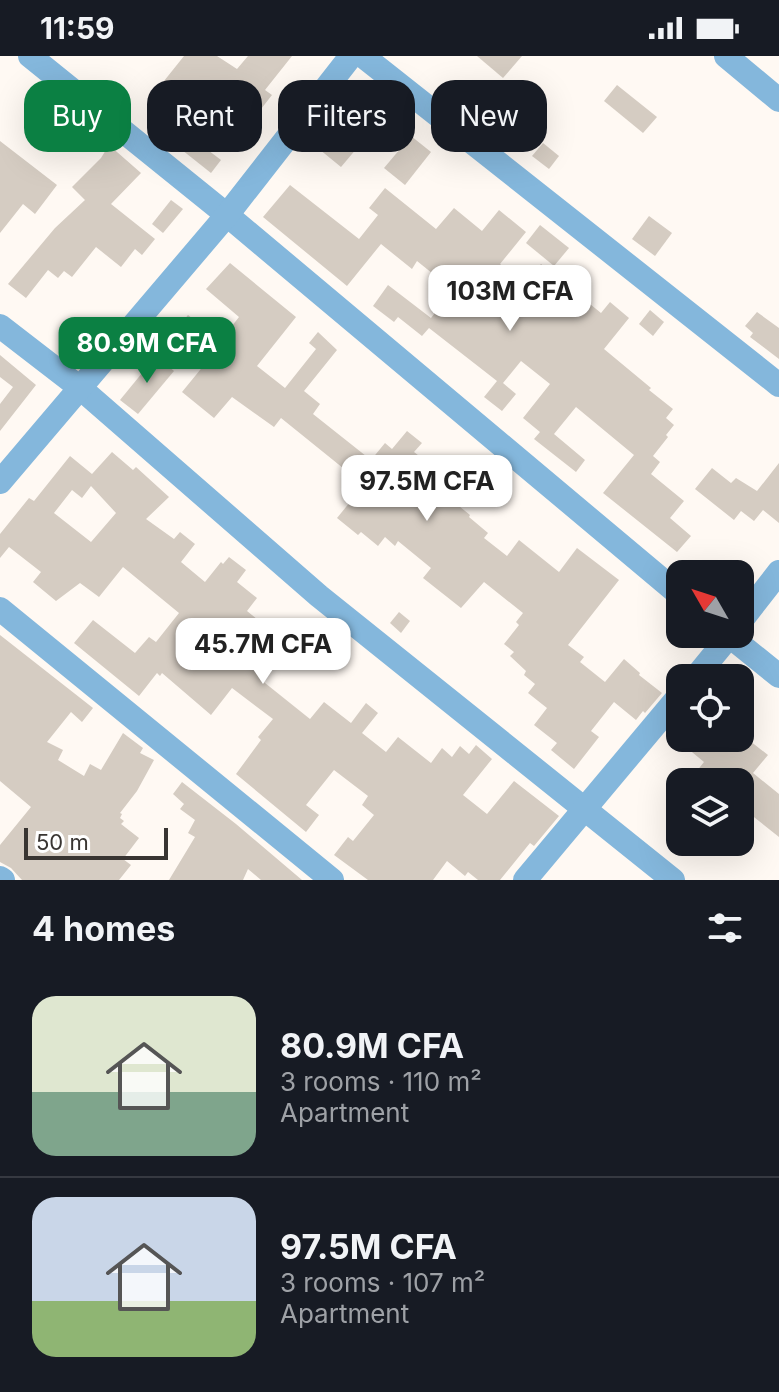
<!DOCTYPE html>
<html lang="en">
<head>
<meta charset="utf-8">
<style>
	:root { --surface:#171b24; --page:#20242c; --text:#f1f3f6; --muted:#9ea1a6; --line:#363941; --accent:#0b8043 }
	body { margin:0; font-family:Inter,sans-serif; background:var(--page); color:var(--text); height:100vh; display:flex; flex-direction:column; font-size:30px; white-space:nowrap }
	* { box-sizing:border-box; margin:0 }
	p { font-size:26px; color:var(--muted) }
	.icon { flex:none; width:44px; height:44px; fill:none; stroke:currentColor; stroke-width:2; stroke-linecap:round; stroke-linejoin:round }
	.map { position:relative; height:824px; overflow:hidden }
	.drawer { display:flex; flex-direction:column; background:var(--surface); flex:1 }
	.drawer>* { flex:none }
	.top-card { position:absolute; left:24px; top:24px; width:732px; height:72px; display:flex; gap:16px }
	.needle { width:52px; rotate:309deg }
	.controls { position:absolute; left:666px; top:504px; display:grid; gap:16px }
	.controls a { display:grid; place-items:center; width:88px; height:88px; border-radius:16px; background:var(--surface); box-shadow:0 8px 32px #0002; font-size:40px }
	.scale { position:absolute; left:24px; bottom:20px; width:144px; box-sizing:border-box; padding-left:8px; border:4px solid #393532; border-top:0; font-size:22px; line-height:28px; white-space:nowrap; color:#393532; -webkit-text-stroke:6px #fff; paint-order:stroke }
	.price { position:absolute; translate:-50% -68px; padding:0 18px; border-radius:16px; background:#fff; color:#222; font-size:26px; line-height:52px; filter:drop-shadow(0 2px 4px #0008) }
	.price::after { content:''; position:absolute; left:50%; top:48px; width:24px; height:18px; margin-left:-12px; background:inherit; clip-path:polygon(0 0,100% 0,50% 100%) }
	.price.active { background:var(--accent); color:#fff }
	ul { padding:0; list-style:none }
	li { display:flex; align-items:center; gap:24px; height:200px; padding:0 32px }
	li+li { border-top:2px solid var(--line) }
	li span { display:grid; place-items:center; flex:none; width:224px; height:160px; border-radius:24px; color:#555 }
	li>.icon { margin-inline-start:auto }
	span .icon { width:96px; height:96px; fill:#fffc; stroke-width:1 }
	li b { font-size:34px }
	h2 { display:flex; justify-content:space-between; align-items:center; height:96px; padding:0 32px; font-size:34px }
	.tag { padding:0 28px; border-radius:24px; background:var(--surface); box-shadow:0 8px 32px #0002; font-size:28px; line-height:72px }
	.tag.active { background:var(--accent); color:#fff }
	.status { display:flex; justify-content:space-between; align-items:center; height:56px; padding:0 40px; background:var(--surface); direction:ltr }
	.status svg { height:22px; fill:currentColor }
	.map>svg:first-child { display:block }
</style>
</head>
<body>
<div class="status"><b>11:59</b><svg viewBox="0 0 49 12"><path d="M0 12V9h3v3zM5 12V6h3v6zM10 12V3h3v9zM15 12V0h3v12zM26 1h20v11H26zM47 4h2v5h-2z"/></svg></div>
<div class="map">
<svg width="779" height="824" viewBox="0 0 779 824">
	<rect width="100%" height="100%" fill="#fff9f3"/>
	<!-- building -->
	<g fill="#d5ccc2" fill-rule="evenodd">
		<polygon points="184,0 217,0 237,13 248,0 292,0 265,34 272,39 247,71 217,47 215,50 190,30 170,55 152,40"/>
		<polygon points="477,0 522,0 503,22"/>
		<polygon points="617,29 657,61 643,77 604,45"/>
		<polygon points="338,55 368,79 341,111 319,93 334,74 327,69"/>
		<polygon points="411,80 431,96 405,129 384,112"/>
		<polygon points="192,82 221,104 211,117 182,94"/>
		<polygon points="0,85 57,129 35,158 23,148 0,177"/>
		<polygon points="543,87 559,100 549,113 532,100"/>
		<polygon points="109,89 141,117 111,148 155,183 142,199 135,193 121,211 96,191 72,221 64,215 58,222 48,214 26,242 8,228 55,172 85,144 72,131 101,102"/>
		<polygon points="290,129 359,183 378,159 369,152 385,132 436,173 454,152 482,175 499,154 526,176 500,208 524,228 541,208 601,257 610,246 629,262 604,293 651,332 649,334 673,353 666,362 674,369 666,379 668,381 653,400 660,406 651,418 684,445 670,462 691,480 677,496 603,437 634,399 576,351 554,378 585,404 576,416 534,383 540,376 523,362 550,328 521,305 503,327 516,338 502,355 484,341 497,325 429,272 422,280 398,261 394,266 373,250 388,229 431,262 453,234 417,205 412,213 381,188 347,230 263,161"/>
		<polygon points="171,144 183,153 163,177 152,168"/>
		<polygon points="649,160 672,177 655,200 632,183"/>
		<polygon points="540,169 569,192 554,210 526,187"/>
		<polygon points="230,207 296,261 257,310 285,332 316,293 309,287 318,276 337,294 304,335 320,348 313,358 371,404 385,387 392,393 407,375 422,387 414,396 427,406 405,433 430,453 443,437 470,459 469,461 488,477 484,482 507,500 519,484 559,516 577,492 619,524 568,589 584,601 580,606 605,626 624,603 640,617 639,619 662,637 645,657 643,655 636,664 614,646 591,675 599,681 574,713 551,694 557,687 534,669 547,652 528,637 535,628 524,619 526,615 510,600 514,596 504,588 519,569 516,566 523,557 484,526 461,552 423,522 431,512 398,485 395,490 385,481 378,490 361,476 358,479 337,462 364,429 281,362 274,371 232,341 214,362 182,336 209,303 175,275 188,259 220,285 239,261 206,233"/>
		<polygon points="650,254 664,266 653,280 639,268"/>
		<polygon points="757,256 779,272 779,303 750,281 753,277 745,270"/>
		<polygon points="0,299 36,329 0,375 0,348 13,331 0,321"/>
		<polygon points="156,300 174,315 138,358 120,344"/>
		<path d="M112,396L133,414L136,411L169,441L146,463L174,483L180,476L195,488L181,506L205,526L221,506L223,508L229,501L246,514L237,526L257,542L247,555L274,577L270,582L284,594L260,623L310,663L324,646L351,667L366,647L378,657L362,677L386,696L398,681L431,707L442,692L452,701L460,690L469,698L476,689L492,703L463,739L487,758L514,725L559,760L534,790L530,787L500,824H478L468,816L465,820L447,805L433,824H368L334,799L348,781L353,785L374,759L362,749L368,740L334,714L306,749L319,759L306,776L236,718L261,684L258,681L273,663L232,632L211,659L162,617L160,620L157,617L139,640L74,587L93,564L135,597L149,581L156,586L179,557L123,511L99,541L80,527L56,545L33,526L41,516L9,491L0,502V478L29,442L34,445L70,400L92,418ZM91,430L116,457L91,486L54,457L72,434L82,442Z"/>
		<polygon points="779,407 779,467 763,454 754,465 741,455 734,464 695,433 712,412 731,427 736,422 757,435"/>
		<polygon points="399,556 410,565 401,577 390,567"/>
		<polygon points="0,579 93,652 82,666 71,656 47,686 63,694 58,704 84,720 90,708 101,714 123,677 143,692 140,697 154,704 137,735 120,757 122,758 120,762 124,765 121,768 139,782 123,803 131,809 119,824 22,824 11,812 0,806 0,789 31,751 0,725"/>
		<polygon points="675,682 730,682 743,693 750,685 768,699 753,717 779,738 779,781 740,750 740,726 688,726 704,706"/>
		<polygon points="182,726 236,768 302,824 261,824 248,813 243,824 169,824 195,781 188,777 195,764 180,753 184,748 173,738"/>
	</g>
	<g fill="none" stroke-linecap="round" stroke-linejoin="round">
		<!-- minor -->
		<g stroke="#84b7dc" stroke-width="24">
			<polyline points="30,0 227,159 680,539"/>
			<polyline points="363,0 779,329"/>
			<polyline points="726,0 779,44"/>
			<polyline points="0,270 79,331 319,540 673,824"/>
			<polyline points="0,426 227,159 351,0"/>
			<polyline points="0,553 332,824"/>
			<polyline points="740,566 779,516"/>
			<polyline points="727,578 779,620"/>
			<polyline points="695,622 731,578"/>
			<polyline points="0,822 3,824"/>
			<polyline points="525,824 680,639"/>
		</g>
	</g>
</svg>
<div class="controls">
<a><svg class="needle" viewBox="-14 -14 28 28"><path d="M0-13l5 13h-10z" fill="#e53935"/><path d="M0 13l5-13h-10z" fill="#9ea1a6"/></svg></a>
<a><svg class="icon" aria-label="locate" viewBox="0 0 24 24"><circle cx="12" cy="12" r="6"/><path d="M12 2v4M12 18v4M2 12h4M18 12h4"/></svg></a>
<a><svg class="icon" aria-label="layers" viewBox="0 0 24 24"><path d="M12 4l9 5-9 5-9-5zM3 14l9 5 9-5"/></svg></a>
</div>
<div class="scale">50 m</div>
<b class="price" style="left:510px;top:277px">103M CFA</b>
<b class="price active" style="left:147px;top:329px">80.9M CFA</b>
<b class="price" style="left:427px;top:467px">97.5M CFA</b>
<b class="price" style="left:263px;top:630px">45.7M CFA</b>
<div class="top-card">
<a class="tag active">Buy</a>
<a class="tag">Rent</a>
<a class="tag">Filters</a>
<a class="tag">New</a>
</div>
</div>
<section class="drawer">
<h2>4 homes<svg class="icon" aria-label="filters" viewBox="0 0 24 24"><path d="M4 7h16M4 17h16"/><circle cx="9" cy="7" r="2"/><circle cx="15" cy="17" r="2"/></svg></h2>
<ul>
<li><span style="background:linear-gradient(#dfe7d0 60%,#7fa58c 0)"><svg class="icon" aria-label="home" viewBox="0 0 24 24"><path d="M3 11l9-7 9 7M6 9v11h12V9"/></svg></span><div><b>80.9M CFA</b><p>3 rooms · 110 m²</p><p>Apartment</p></div></li>
<li><span style="background:linear-gradient(#c9d6e8 65%,#8fb573 0)"><svg class="icon" aria-label="home" viewBox="0 0 24 24"><path d="M3 11l9-7 9 7M6 9v11h12V9"/></svg></span><div><b>97.5M CFA</b><p>3 rooms · 107 m²</p><p>Apartment</p></div></li>
</ul>
</section>
</body>
</html>
